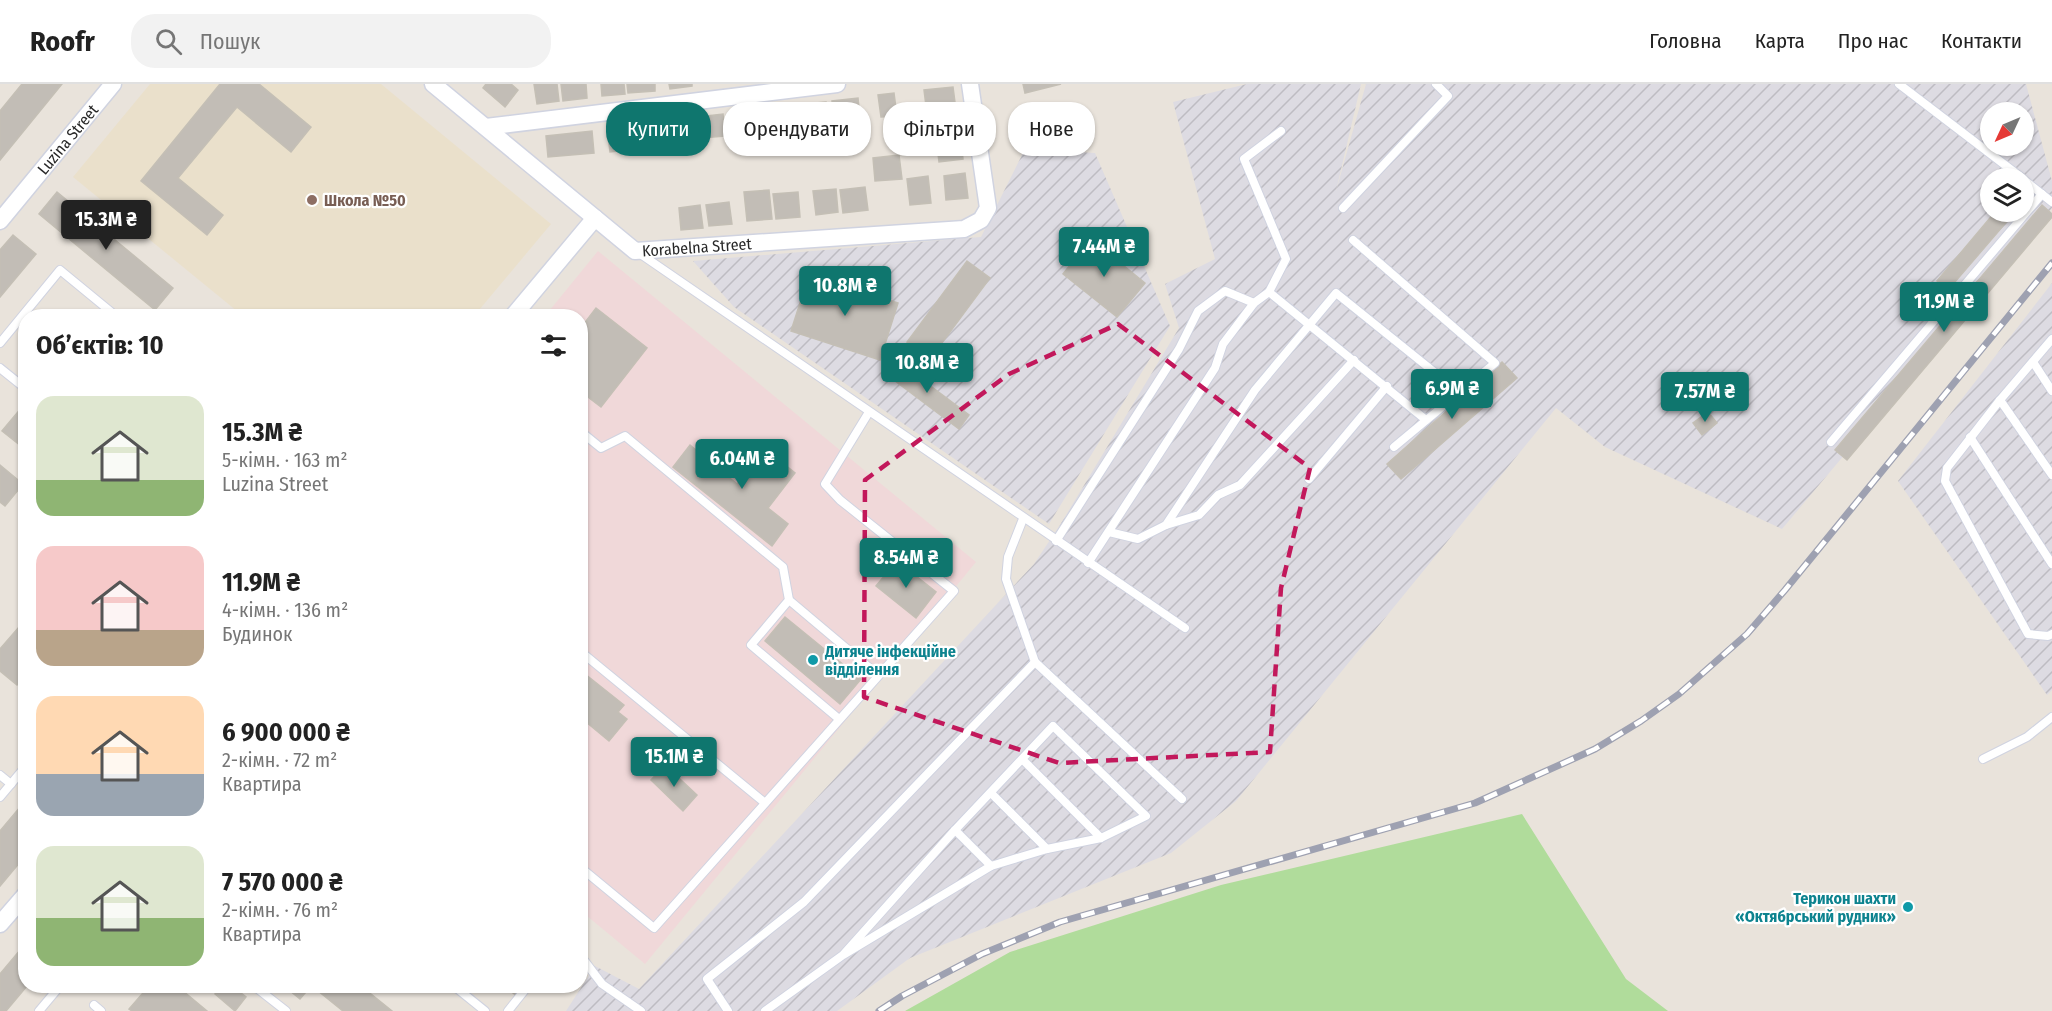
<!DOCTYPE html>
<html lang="uk">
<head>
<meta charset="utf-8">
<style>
	:root { --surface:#fff; --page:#f2f2f2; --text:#222; --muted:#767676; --line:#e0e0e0; --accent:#0f766e }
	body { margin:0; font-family:"Fira Sans Condensed",sans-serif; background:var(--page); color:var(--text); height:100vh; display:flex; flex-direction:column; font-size:22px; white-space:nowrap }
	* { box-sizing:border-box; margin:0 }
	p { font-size:20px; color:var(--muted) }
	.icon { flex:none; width:33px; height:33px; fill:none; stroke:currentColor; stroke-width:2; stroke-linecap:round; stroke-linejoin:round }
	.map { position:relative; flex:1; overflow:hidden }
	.side { position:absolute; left:18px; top:225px; width:570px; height:684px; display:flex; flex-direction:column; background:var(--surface); border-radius:24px; box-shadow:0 2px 4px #0004 }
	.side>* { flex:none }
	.top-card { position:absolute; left:606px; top:18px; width:570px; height:54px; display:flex; gap:12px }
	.needle { width:39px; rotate:226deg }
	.fabs { position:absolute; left:1980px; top:18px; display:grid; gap:12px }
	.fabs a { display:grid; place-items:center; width:54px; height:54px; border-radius:50%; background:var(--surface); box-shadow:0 2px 4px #0004; font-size:30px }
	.price { position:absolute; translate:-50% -51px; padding:0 14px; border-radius:6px; background:var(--accent); color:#fff; font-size:20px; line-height:39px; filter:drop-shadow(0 2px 3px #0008) }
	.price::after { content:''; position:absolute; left:50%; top:36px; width:18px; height:14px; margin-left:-9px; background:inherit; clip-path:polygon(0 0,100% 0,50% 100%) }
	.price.on { background:#222; color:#fff }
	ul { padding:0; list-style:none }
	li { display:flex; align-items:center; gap:18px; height:150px; padding:0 18px }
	li span { display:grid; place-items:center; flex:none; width:168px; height:120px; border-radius:18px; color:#555 }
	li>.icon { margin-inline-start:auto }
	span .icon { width:72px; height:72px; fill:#fffc; stroke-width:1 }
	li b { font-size:26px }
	h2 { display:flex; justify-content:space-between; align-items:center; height:72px; padding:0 18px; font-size:26px }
	.tag { padding:0 21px; border-radius:24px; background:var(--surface); box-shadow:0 2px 4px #0004; font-size:21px; line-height:54px }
	.tag.on { background:var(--accent); color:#fff }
	header { display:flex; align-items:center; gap:36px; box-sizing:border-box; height:84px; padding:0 30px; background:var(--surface); border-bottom:2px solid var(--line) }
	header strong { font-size:28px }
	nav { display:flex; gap:33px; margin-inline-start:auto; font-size:21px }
	.search { width:420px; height:54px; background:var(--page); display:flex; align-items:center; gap:15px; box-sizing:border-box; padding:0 21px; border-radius:24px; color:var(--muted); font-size:22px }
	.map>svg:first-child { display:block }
</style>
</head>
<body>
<header>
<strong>Roofr</strong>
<div class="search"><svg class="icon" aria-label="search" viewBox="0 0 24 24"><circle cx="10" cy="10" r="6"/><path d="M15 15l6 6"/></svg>Пошук</div>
<nav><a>Головна</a><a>Карта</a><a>Про нас</a><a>Контакти</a></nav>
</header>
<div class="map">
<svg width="2052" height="927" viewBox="0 0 2052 927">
	<defs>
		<pattern id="industrial-furrows" width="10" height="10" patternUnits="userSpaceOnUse" patternTransform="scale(1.5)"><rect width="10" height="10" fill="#dddbe2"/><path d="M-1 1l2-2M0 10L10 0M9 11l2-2" fill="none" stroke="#bebcc2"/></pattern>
	</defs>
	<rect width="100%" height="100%" fill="#e9e3db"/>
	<!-- industrial -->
	<g fill="url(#industrial-furrows)" fill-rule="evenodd">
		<path d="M1247,0H1361L1336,107L1366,0H2026L2052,97V124L1782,445L1605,363L1556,324L1236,717L1171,769L910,874L837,927H566L595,882L639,905L1034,480L1060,441L1179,244L1165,200L1215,175L1173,18ZM1990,28H2024V62H1990ZM1990,94H2024V128H1990Z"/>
		<polygon points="1025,65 1095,69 1170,242 1049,440 734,223 693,177 981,153"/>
		<polygon points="2052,199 2052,606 2047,611 1898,397"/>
	</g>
	<!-- education -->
	<polygon fill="#eae0cb" points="150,0 381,0 551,140 474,232 243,232 73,93"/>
	<!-- medical -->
	<polygon fill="#f0d8d9" points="598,167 976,478 645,880 581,827 580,232 545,232"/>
	<!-- garden -->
	<polygon fill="#b0dc9b" points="1522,730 1626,895 1668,927 905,927 1010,868 1221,801"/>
	<!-- building -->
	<g fill="#c2bdb6" stroke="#c4bfb5" stroke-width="1.5">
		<polygon points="22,0 62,0 0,76 0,27"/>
		<polygon points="220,0 259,0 311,43 291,68 237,23 178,94 223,131 207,151 141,97"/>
		<polygon points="486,0 511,0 518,6 505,23 483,4"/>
		<polygon points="534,0 557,0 559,17 537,20"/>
		<polygon points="561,0 586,0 587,14 563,17"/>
		<polygon points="601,0 624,0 625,10 602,12"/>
		<polygon points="627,0 655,0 655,7 628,9"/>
		<polygon points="669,0 692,0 692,2 670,5"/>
		<polygon points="1023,0 1061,0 1025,9"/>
		<polygon points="953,3 956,26 927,30 924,6"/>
		<polygon points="894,9 897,32 881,33 878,11"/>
		<polygon points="858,14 861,42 835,45 832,17"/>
		<polygon points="826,18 829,51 808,53 804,20"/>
		<polygon points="791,23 795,51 770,53 767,26"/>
		<polygon points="758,27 762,60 741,62 737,29"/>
		<polygon points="723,30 725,52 701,54 698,33"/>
		<polygon points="693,33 695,56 670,58 668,36"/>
		<polygon points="649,39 652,65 634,67 631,40"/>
		<polygon points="625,41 627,66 610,68 607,43"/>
		<polygon points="592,47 594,69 548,73 546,52"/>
		<polygon points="960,50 963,75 939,78 936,53"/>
		<polygon points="899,71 902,95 875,97 873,74"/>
		<polygon points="965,89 968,114 946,116 944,92"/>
		<polygon points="928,92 931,119 910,121 907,95"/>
		<polygon points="865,103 868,126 843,129 840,106"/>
		<polygon points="836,105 838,128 816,131 813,107"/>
		<polygon points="769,106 772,135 747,137 744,108"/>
		<polygon points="57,108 173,204 155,226 39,130"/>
		<polygon points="798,108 800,133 776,135 773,110"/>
		<polygon points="729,118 732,140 709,142 706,121"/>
		<polygon points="700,121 703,144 681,146 679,124"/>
		<polygon points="2042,121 2052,130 2052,133 1847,376 1835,366"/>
		<polygon points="1995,128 2015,128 1948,206 1937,197"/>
		<polygon points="13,151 36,170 0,213 0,166"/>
		<polygon points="1091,155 1145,199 1117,233 1063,190"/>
		<polygon points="967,177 990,194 930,275 907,258"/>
		<polygon points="809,191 898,219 880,276 791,247"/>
		<polygon points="596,224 647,264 601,323 580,307 580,245"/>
		<polygon points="896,276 969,331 959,345 886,290"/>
		<polygon points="1502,278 1517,294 1401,395 1387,380"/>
		<polygon points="22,323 26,327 26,366 2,347"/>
		<polygon points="1708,328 1717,339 1702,351 1693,339"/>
		<polygon points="690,361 737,400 765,365 795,389 768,424 788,440 772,462 673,383"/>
		<polygon points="0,381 23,400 5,422 0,418"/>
		<polygon points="897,477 936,508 916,534 876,502"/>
		<polygon points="785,533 861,595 840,620 765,557"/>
		<polygon points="26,535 26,591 17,601 0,587 0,565"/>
		<polygon points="580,586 624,621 618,628 627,635 609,657 580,633"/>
		<polygon points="665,681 697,711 683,727 651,696"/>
		<polygon points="26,716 26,771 0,802 0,747"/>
		<polygon points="26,859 26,902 27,902 6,927 0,927 0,890"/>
		<polygon points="149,902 177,902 207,927 132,927 129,925"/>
		<polygon points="222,902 232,902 246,913 235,927 215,910"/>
		<polygon points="284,902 311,902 300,915"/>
		<polygon points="312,902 361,902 392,927 343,927"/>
		<polygon points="504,902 527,902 518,913"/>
	</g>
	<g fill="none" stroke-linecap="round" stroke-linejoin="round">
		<defs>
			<g id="lane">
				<polyline points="1899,0 2022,94"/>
				<polyline points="2024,96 2052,118"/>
				<polyline points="1343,124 1448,12 1436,0"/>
				<polyline points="1353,156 1495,279 1394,363"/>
				<polyline points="639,169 1185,544"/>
				<polyline points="1269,208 1426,336"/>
				<polyline points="2052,255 2000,316 1947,384 1945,397 2028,550 2048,552 2052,550"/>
				<polyline points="0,259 60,186 116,232"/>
				<polyline points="2033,278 2052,307"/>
				<polyline points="0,284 26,305"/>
				<polyline points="2000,316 2052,391"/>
				<polyline points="580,347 601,364 625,352 783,483 789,516 751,561 839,635"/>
				<polyline points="1970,353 2052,480"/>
				<polyline points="1831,358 2042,110"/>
				<polyline points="1309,395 1387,302"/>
				<polyline points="1023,435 1008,473 1006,495 1035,578"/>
				<polyline points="1166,441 1199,431 1218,411 1240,401 1354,276"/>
				<polyline points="1109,448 1138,455 1166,441 1255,306 1336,209 1459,308"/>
				<polyline points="1056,457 1179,265 1198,227 1225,207 1254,219"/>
				<polyline points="1088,479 1215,284 1223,260 1254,219 1269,208 1286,175 1244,75 1281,47"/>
				<polyline points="789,516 878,591"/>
				<polyline points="580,567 765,719"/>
				<polyline points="1983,675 2027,653 2052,633"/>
				<polyline points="1023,676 1101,754"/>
				<polyline points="0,691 11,700"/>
				<polyline points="991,709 1047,765"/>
				<polyline points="0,713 26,682"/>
				<polyline points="955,746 991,782"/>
				<polyline points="580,783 654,844 954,507 840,416 825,400 869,328"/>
				<polyline points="580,871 602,900 641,927"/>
				<polyline points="254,902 286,927"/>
				<polyline points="454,902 485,927"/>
				<polyline points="94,921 101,927"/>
				<polyline points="39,927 60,902"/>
				<polyline points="508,927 528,902"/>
				<polyline points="728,927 707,895 804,818 1035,578 1182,715"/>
				<polyline points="765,927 843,871 955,746 1053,642 1146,732 1101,754 1047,765 991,782 843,871"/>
			</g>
			<g id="street">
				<path id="s1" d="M433,0L635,167L964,145L981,136L988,124L970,0"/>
				<polyline points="486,43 837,0"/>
				<path id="s2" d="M0,137L113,0"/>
				<polyline points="513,232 595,134"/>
				<polyline points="0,840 26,810"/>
			</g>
		</defs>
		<!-- lane casing -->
		<use href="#lane" stroke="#d0d3e0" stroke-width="10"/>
		<!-- street casing -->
		<use href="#street" stroke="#d0d3e0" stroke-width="19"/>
		<!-- lane -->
		<use href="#lane" stroke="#fff" stroke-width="8"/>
		<!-- street -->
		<use href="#street" stroke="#fff" stroke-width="16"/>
		<defs>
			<polyline id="rail" points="879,927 902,912 982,870 1060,838 1475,719 1595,665 1641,637 1679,610 1747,550 1785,506 2052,179"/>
		</defs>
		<!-- rail casing -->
		<use href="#rail" stroke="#9ea1b1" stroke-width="7"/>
		<!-- rail -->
		<use href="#rail" stroke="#fff" stroke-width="4.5" stroke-dasharray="14" stroke-linecap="butt"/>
	</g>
	<!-- marked area -->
	<path fill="none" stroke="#c2185b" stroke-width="4.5" stroke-dasharray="12 8" stroke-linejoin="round" d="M1118,240L1310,384L1281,504L1270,668L1059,679L864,613L865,396L1009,290Z"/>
	<!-- markers -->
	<circle fill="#8d6e63" stroke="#fff" stroke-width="2" cx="312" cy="116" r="6"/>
	<g fill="#0f9aa8" stroke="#fff" stroke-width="2">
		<circle cx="813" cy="576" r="6"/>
		<circle cx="1908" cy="823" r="6"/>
	</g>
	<g text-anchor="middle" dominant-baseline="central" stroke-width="4.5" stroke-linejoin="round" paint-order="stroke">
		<!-- street labels -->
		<g font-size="16" fill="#282828" stroke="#fff">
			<text stroke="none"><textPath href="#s2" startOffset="106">Luzina Street</textPath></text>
			<text stroke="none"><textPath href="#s1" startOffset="324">Korabelna Street</textPath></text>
		</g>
		<!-- education labels -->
		<g font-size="16" font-weight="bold" fill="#785e54" stroke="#fff" text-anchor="start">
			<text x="324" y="116">Школа №50</text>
		</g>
		<!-- culture labels -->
		<g font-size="16" font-weight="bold" fill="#0d838f" stroke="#fff" text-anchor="start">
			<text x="825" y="567">Дитяче інфекційне<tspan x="825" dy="18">відділення</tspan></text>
			<text x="1896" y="814" text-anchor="end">Терикон шахти<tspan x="1896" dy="18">«Октябрський рудник»</tspan></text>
		</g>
	</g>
</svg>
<div class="fabs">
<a><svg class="needle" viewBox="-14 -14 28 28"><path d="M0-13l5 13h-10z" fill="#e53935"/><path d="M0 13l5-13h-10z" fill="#767676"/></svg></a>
<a><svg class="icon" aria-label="layers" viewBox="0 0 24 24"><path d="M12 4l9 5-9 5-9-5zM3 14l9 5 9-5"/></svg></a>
</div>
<b class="price on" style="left:106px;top:167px">15.3M ₴</b>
<b class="price" style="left:1104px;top:194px">7.44M ₴</b>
<b class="price" style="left:845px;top:233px">10.8M ₴</b>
<b class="price" style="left:1944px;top:249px">11.9M ₴</b>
<b class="price" style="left:927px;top:310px">10.8M ₴</b>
<b class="price" style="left:1452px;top:336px">6.9M ₴</b>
<b class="price" style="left:1705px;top:339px">7.57M ₴</b>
<b class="price" style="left:742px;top:406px">6.04M ₴</b>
<b class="price" style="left:906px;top:505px">8.54M ₴</b>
<b class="price" style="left:674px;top:704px">15.1M ₴</b>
<div class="top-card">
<a class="tag on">Купити</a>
<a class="tag">Орендувати</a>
<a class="tag">Фільтри</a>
<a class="tag">Нове</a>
</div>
<section class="side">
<h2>Об’єктів: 10<svg class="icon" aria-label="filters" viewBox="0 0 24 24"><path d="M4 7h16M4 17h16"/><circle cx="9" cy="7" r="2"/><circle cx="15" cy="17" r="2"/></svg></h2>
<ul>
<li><span style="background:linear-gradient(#dfe7d0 70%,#8fb573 0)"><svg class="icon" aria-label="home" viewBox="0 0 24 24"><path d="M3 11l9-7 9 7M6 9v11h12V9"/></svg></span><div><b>15.3M ₴</b><p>5-кімн. · 163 m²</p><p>Luzina Street</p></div></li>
<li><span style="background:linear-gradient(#f6c9c9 70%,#b9a48a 0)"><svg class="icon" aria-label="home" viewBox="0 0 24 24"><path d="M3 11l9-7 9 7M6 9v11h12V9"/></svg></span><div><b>11.9M ₴</b><p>4-кімн. · 136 m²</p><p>Будинок</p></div></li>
<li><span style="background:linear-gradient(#ffd9b3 65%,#9aa5b1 0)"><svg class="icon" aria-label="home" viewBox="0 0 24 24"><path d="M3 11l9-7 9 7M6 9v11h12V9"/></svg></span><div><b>6 900 000 ₴</b><p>2-кімн. · 72 m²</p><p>Квартира</p></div></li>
<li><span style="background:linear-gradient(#dfe7d0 60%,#8fb573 0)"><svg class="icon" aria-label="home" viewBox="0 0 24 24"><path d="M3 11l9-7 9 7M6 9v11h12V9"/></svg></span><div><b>7 570 000 ₴</b><p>2-кімн. · 76 m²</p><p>Квартира</p></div></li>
</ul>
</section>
</div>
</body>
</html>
